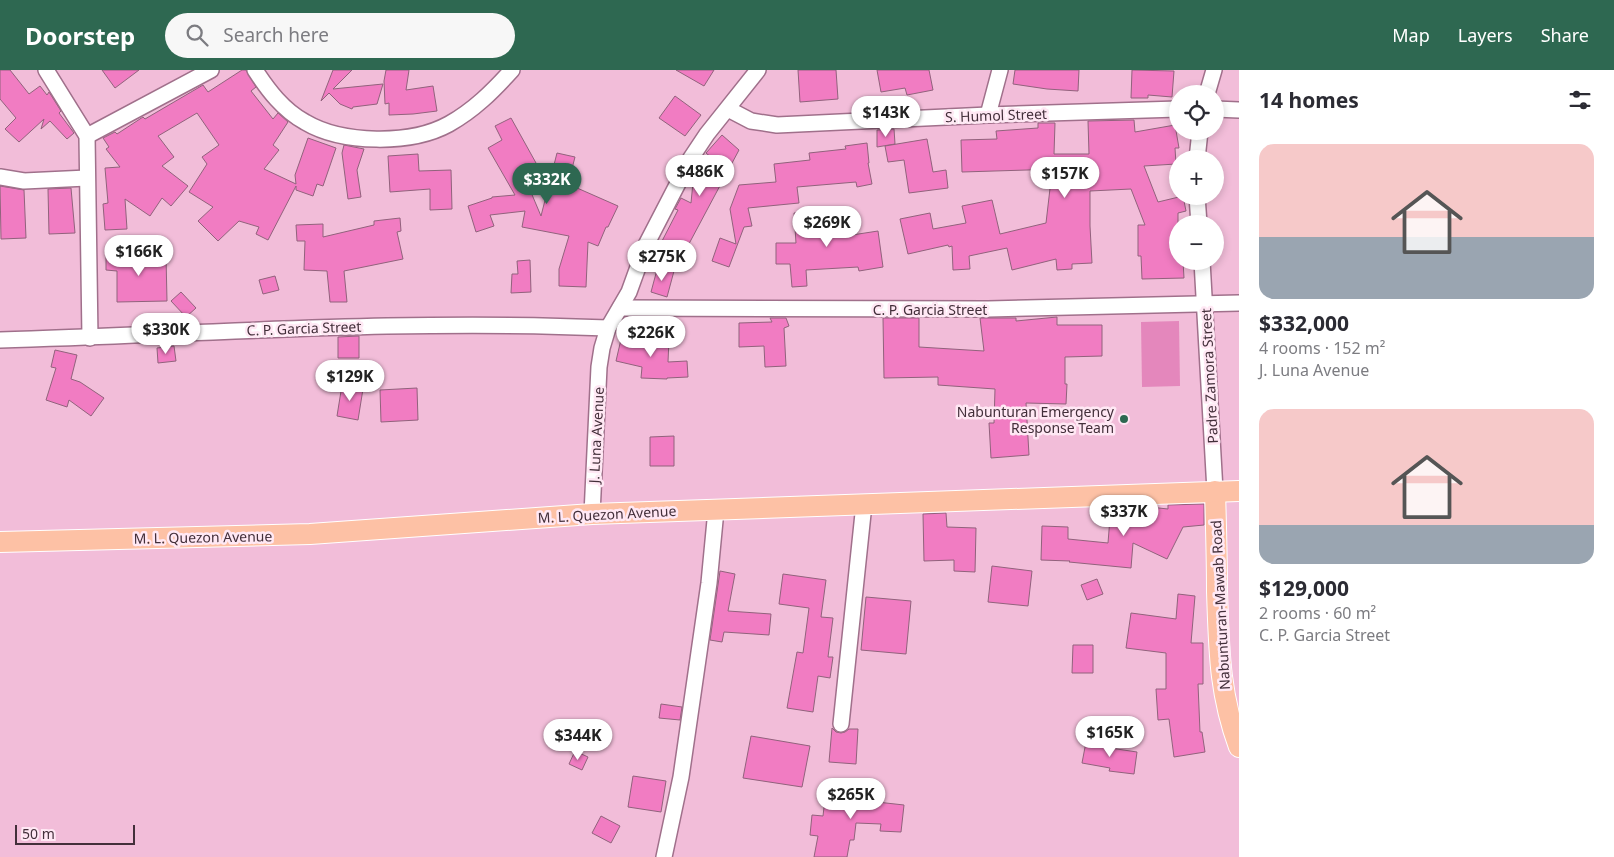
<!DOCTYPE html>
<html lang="en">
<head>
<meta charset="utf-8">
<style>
	:root { --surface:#fff; --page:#f7f7f7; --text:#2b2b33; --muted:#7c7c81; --accent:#2e6851 }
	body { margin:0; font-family:"Noto Sans",sans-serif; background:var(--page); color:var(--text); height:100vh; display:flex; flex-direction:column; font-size:19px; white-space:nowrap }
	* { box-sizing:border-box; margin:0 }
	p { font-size:16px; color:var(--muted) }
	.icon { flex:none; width:28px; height:28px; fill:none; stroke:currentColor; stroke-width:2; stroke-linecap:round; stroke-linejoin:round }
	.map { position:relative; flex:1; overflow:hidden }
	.drawer { display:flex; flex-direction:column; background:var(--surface); width:375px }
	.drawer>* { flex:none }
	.fabs { position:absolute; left:1169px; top:15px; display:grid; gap:10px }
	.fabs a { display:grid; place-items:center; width:55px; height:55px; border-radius:50%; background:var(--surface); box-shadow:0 2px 8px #0003; font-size:25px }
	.scale { position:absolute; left:15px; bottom:12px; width:120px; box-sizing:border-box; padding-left:5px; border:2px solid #432f3a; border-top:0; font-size:14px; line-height:18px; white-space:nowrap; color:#432f3a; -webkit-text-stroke:4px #ffe8f4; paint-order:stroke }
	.price { position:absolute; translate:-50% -42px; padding:0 11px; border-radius:18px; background:#fff; color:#222; font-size:16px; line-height:32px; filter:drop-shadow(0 1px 2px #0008) }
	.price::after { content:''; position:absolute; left:50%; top:30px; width:15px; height:11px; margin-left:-8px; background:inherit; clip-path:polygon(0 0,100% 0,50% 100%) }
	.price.selected { background:var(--accent); color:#fff }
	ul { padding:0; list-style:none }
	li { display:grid; align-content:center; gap:10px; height:265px; padding:0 20px }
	li span { display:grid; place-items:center; height:155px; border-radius:15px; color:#555 }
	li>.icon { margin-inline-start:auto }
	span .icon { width:90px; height:90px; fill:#fffc; stroke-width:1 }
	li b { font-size:21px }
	h2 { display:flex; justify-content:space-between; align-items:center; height:60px; padding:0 20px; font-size:21px }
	header { display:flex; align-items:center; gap:30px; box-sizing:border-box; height:70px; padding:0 25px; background:var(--accent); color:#fff }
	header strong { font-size:24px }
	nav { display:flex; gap:28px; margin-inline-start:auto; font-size:18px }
	.search { width:350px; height:45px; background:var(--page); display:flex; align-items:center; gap:12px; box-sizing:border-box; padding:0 18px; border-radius:28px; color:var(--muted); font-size:19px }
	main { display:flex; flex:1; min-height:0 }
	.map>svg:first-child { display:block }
</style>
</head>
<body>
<header>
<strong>Doorstep</strong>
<div class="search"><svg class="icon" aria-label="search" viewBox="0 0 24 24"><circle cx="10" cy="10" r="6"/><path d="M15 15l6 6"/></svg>Search here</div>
<nav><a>Map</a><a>Layers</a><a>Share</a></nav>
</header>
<main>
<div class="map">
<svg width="1239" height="787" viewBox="0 0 1239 787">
	<rect width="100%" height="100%" fill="#f2bdd9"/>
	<!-- green -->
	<polygon fill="#e487bc" points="1179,251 1180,316 1142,317 1141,252"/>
	<!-- building -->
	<g fill="#f17cc2" stroke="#91627c">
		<polygon points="0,0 10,0 29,24 40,16 47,25 49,22 61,41 59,43 74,63 67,69 50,51 41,59 44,49 19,72 5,59 16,48 0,29"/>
		<polygon points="102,0 139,0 115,18"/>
		<polygon points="242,0 246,0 256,17 251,21 273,49 278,43 288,52 273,75 279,80 264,99 296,114 295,105 308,68 336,78 323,116 317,114 313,126 296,120 296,116 268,170 256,164 259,157 239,151 218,171 198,151 213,137 189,122 207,94 202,87 219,75 197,43 158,66 174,87 162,96 188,116 171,136 162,128 150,146 125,129 127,159 105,160 103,134 108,133 105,98 120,97 106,79 109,77 103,68 115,62 117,64 143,47 145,49 203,15 208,22"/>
		<polygon points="333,0 352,0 333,19 383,14 377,34 353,37 352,39 340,34 329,23 321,31"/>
		<polygon points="386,0 409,0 406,20 433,16 437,41 413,44 389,45 389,33 385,34 384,11"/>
		<polygon points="676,0 714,0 704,16"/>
		<polygon points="798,0 836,0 838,29 800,32"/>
		<polygon points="877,0 929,0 933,20 907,25 905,18 881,22"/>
		<polygon points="1015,0 1079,0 1078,21 1047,19 1013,14"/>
		<polygon points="1132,0 1174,1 1172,27 1148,25 1148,28 1131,28"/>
		<polygon points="675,26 701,45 685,66 659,48"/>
		<polygon points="511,48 536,93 522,101 541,146 557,83 575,87 568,114 618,136 608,157 606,157 598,176 588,172 586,217 559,216 559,199 569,166 522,157 525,141 490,145 494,156 476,162 468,136 492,128 492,127 515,125 488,78 502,70 495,56"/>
		<polygon points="1134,50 1135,62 1175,55 1179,78 1175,78 1176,94 1144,96 1158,132 1183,126 1186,141 1178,143 1178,191 1183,191 1184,208 1142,209 1141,186 1138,186 1138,155 1145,155 1131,119 1090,121 1090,156 1092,193 1072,194 1072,199 1057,200 1056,189 1012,200 1007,178 969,186 970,199 953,200 952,176 949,177 948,175 908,184 900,149 930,143 933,159 966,153 962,136 992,130 1000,164 1046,153 1051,110 1062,108 1060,99 962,102 961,70 997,69 996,61 1038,58 1038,53 1055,53 1054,84 1089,84 1088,51"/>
		<polygon points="894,59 895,74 877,77 877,60"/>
		<polygon points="722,65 739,80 683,185 661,173 678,140 675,139 681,128 691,133 694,102 697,96 725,99 706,83"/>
		<polygon points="927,69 933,102 946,100 948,118 909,123 904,90 888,92 885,76"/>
		<polygon points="867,73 869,93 868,93 872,114 857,117 856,112 797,117 799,133 748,138 752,156 744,157 729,197 712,191 720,168 736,174 730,139 739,115 776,112 774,94 810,90 809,83 846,79 845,76"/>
		<polygon points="344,75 364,79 357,100 361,127 348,129 342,83"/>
		<polygon points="418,84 419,101 451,100 452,139 430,140 430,119 390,122 388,86"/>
		<polygon points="0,116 24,120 26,168 1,169"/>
		<polygon points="71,118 75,163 49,164 48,119"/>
		<polygon points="809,142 809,146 840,147 839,167 878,161 883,197 859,201 858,197 806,200 807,216 792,217 790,194 776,194 776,173 796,173 794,143"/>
		<polygon points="400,148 401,161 397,162 403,189 344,201 347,232 330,232 327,201 304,200 305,171 297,171 296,155 323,154 323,167 374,155 374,151"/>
		<polygon points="106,183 139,184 138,186 166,186 167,231 117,232 117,201 106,200"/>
		<polygon points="530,190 531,222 511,223 512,204 518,204 517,191"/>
		<polygon points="658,196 674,201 667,227 651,222"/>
		<polygon points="275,206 279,220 263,224 259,210"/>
		<polygon points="181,222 196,238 186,247 171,231"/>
		<polygon points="1057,247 1057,255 1102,255 1102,286 1065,287 1065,314 1067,314 1066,334 1026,333 1029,385 991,388 989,353 994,353 995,319 938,315 938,307 884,308 883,248 919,248 919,277 984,281 980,248 1016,248 1016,251"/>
		<polygon points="770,248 786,248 789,256 784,258 786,296 765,297 764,276 739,277 739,253 772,252"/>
		<polygon points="622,265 635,268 669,269 668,292 687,291 688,307 667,308 667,309 641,308 642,297 616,291"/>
		<polygon points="359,266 359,288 338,288 338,267"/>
		<polygon points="174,276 176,291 158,293 157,278"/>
		<polygon points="55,280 77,285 71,309 80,312 104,328 91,346 69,330 67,337 46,330 56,298 51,297"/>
		<polygon points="342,315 363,319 358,350 337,346"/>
		<polygon points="417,318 418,350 381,352 380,320"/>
		<polygon points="674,366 674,396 650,396 650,367"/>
		<polygon points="1204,434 1204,455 1183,457 1167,489 1133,473 1131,498 1069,492 1070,491 1041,490 1042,456 1068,457 1068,469 1108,473 1110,448 1138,450 1140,436 1168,439 1168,435"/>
		<polygon points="946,443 947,457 976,458 975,502 954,501 954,490 924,491 923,444"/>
		<polygon points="992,496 1032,501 1028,536 988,532"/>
		<polygon points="720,501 735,504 728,541 771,544 769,565 724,562 722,572 710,570"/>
		<polygon points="783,504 826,510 821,547 833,548 828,587 833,587 830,608 818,606 813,642 787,638 797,582 803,583 809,538 779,534"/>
		<polygon points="1097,509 1103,524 1087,530 1081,515"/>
		<polygon points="1178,524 1195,526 1191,573 1203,573 1203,614 1198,614 1200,662 1202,662 1205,682 1174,687 1169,649 1158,650 1156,619 1166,619 1166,583 1126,578 1131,543 1176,549"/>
		<polygon points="866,527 911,531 906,584 861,580"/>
		<polygon points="1073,575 1093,575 1093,603 1072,603"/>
		<polygon points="661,634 682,637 680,650 659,648"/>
		<polygon points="832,658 836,662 841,663 845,662 849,659 858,659 856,694 829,692"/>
		<polygon points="751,666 810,676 802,717 743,708"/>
		<polygon points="1086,672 1110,678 1137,682 1134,704 1109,701 1110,698 1082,693"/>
		<polygon points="575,681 588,687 582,700 569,694"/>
		<polygon points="633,706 666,711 661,742 628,737"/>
		<polygon points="826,720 864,724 864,721 878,721 877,732 904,735 901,762 880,761 881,754 856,753 854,770 850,770 847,787 814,787 818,766 810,765 812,745 823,746"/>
		<polygon points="601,746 620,756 611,773 592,763"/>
	</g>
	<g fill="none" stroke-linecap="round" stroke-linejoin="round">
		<defs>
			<g id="minor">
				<polyline points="46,0 87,66 90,268"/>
				<path d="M255,0C268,20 283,40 305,52C342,74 411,75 449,54C474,40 493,21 512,0"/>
				<polyline points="1207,24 1214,0"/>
				<polyline points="728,39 751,51 777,55 988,45 1178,39"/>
				<polyline points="1215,39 1239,40"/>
				<polyline points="988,45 1000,0"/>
				<polyline points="87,66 211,0"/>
				<polyline points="1197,89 1200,61"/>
				<polyline points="0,107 24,111 87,108"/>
				<polyline points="1197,126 1199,154"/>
				<polyline points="1202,191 1215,421"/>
				<polyline points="620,238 988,239 1239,233"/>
				<path d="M0,270C203,264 405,249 608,258"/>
				<polyline points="592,444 599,297 602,278 608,258 629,222 646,175 691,88 707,64 758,0"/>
				<polyline points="841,654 864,434"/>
				<polyline points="664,787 681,707 709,513 716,440"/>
			</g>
			<g id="major">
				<path d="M1215,421C1216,455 1217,488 1217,521C1219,578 1219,623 1239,677"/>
				<polyline points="0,472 310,464 592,444 1239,421"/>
			</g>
		</defs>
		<!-- minor casing -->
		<use href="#minor" stroke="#a0708b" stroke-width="18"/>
		<!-- major casing -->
		<use href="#major" stroke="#fff" stroke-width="22"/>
		<!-- minor -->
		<use href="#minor" stroke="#fff" stroke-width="15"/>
		<!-- major -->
		<use href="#major" stroke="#fdc1a5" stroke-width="20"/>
	</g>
	<!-- markers -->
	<circle fill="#2e6851" stroke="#ffe8f4" stroke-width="2" cx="1124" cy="349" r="5"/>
	<g text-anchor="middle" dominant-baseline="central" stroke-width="5" stroke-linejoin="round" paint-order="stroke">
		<!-- street labels -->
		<g font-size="14" fill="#432f3a" stroke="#ffe8f4">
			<text transform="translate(996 45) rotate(-2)">S. Humol Street</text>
			<text x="930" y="239">C. P. Garcia Street</text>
			<text transform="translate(304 258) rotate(-2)">C. P. Garcia Street</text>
			<text transform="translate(1209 306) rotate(-93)">Padre Zamora Street</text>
			<text transform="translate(596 365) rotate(-87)">J. Luna Avenue</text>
			<text transform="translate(607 444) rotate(-3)">M. L. Quezon Avenue</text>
			<text transform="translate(203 467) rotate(-1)">M. L. Quezon Avenue</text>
			<text transform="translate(1220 535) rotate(-93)">Nabunturan-Mawab Road</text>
		</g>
		<!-- poi labels -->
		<g font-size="14" fill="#432f3a" stroke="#ffe8f4" text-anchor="end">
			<text x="1114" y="341">Nabunturan Emergency<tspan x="1114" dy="16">Response Team</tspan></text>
		</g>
	</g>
</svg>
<div class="fabs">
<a><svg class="icon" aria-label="locate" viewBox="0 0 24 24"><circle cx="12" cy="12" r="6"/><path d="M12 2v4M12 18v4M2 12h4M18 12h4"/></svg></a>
<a>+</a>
<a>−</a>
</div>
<div class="scale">50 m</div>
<b class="price" style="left:886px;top:68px">$143K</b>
<b class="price" style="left:700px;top:127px">$486K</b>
<b class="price" style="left:1065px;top:129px">$157K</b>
<b class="price selected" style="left:547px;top:135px">$332K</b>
<b class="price" style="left:827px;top:178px">$269K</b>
<b class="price" style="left:139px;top:207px">$166K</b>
<b class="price" style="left:662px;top:212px">$275K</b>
<b class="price" style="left:166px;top:285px">$330K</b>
<b class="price" style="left:651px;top:288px">$226K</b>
<b class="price" style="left:350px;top:332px">$129K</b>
<b class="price" style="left:1124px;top:467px">$337K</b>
<b class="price" style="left:1110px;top:688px">$165K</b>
<b class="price" style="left:578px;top:691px">$344K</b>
<b class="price" style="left:851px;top:750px">$265K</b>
</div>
<section class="drawer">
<h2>14 homes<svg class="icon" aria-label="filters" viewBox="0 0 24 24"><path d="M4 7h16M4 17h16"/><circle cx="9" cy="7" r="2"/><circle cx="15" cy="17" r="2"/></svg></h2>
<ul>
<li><span style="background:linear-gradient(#f6c9c9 60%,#9aa5b1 0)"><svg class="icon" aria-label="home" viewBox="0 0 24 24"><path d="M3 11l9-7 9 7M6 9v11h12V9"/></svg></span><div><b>$332,000</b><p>4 rooms · 152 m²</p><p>J. Luna Avenue</p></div></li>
<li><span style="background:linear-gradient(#f6c9c9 75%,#9aa5b1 0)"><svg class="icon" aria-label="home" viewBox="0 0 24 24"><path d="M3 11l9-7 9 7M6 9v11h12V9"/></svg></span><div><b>$129,000</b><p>2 rooms · 60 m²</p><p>C. P. Garcia Street</p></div></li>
</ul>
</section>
</main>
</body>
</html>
